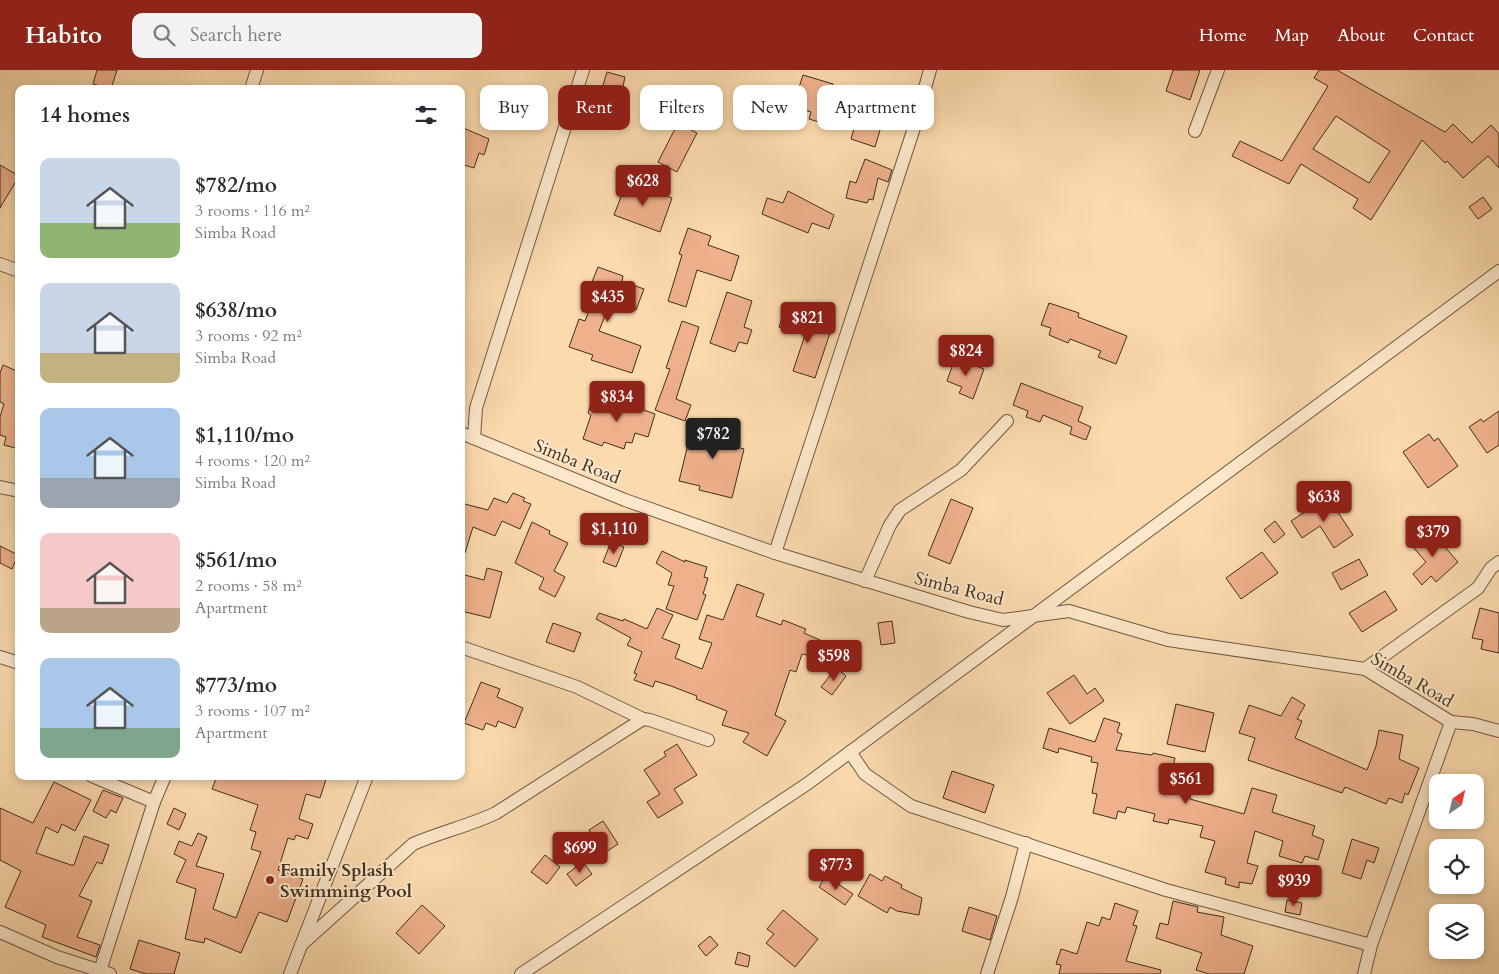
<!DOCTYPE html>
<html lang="en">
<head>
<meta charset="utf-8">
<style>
	:root { --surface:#fff; --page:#f2f2f3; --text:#2b2b33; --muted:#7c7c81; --accent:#8f2418 }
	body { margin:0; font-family:Cardo,serif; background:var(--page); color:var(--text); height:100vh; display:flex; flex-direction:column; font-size:19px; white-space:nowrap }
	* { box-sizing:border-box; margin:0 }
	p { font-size:16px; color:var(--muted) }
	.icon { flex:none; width:28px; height:28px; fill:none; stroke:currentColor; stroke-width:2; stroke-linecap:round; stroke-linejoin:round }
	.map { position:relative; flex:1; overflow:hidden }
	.sheet { position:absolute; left:15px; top:15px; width:450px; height:695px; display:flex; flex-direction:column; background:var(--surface); border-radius:10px; box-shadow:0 2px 8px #0003 }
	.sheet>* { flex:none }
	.banner { position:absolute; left:480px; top:15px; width:475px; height:45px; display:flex; gap:10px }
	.needle { width:32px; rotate:34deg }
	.buttons { position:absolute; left:1429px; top:704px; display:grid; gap:10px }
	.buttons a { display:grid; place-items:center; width:55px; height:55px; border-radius:10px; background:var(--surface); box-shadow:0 2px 8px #0003; font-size:25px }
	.price { position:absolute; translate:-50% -42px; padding:0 11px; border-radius:5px; background:var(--accent); color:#fff; font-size:16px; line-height:32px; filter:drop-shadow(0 1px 2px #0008) }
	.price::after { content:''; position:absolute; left:50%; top:30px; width:15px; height:11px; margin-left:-8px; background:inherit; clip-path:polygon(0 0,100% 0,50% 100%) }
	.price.active { background:#222; color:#fff }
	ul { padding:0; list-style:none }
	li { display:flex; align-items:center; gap:15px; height:125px; padding:0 25px }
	li span { display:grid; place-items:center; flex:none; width:140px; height:100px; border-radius:10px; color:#555 }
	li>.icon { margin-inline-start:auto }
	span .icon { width:60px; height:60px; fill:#fffc; stroke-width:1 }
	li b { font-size:21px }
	h2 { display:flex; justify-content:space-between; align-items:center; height:60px; padding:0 25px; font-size:21px }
	.chip { padding:0 18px; border-radius:10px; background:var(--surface); box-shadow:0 2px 8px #0003; font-size:18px; line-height:45px }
	.chip.active { background:var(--accent); color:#fff }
	header { display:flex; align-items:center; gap:30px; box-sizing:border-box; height:70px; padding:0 25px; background:var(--accent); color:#fff }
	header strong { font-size:24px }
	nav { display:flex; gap:28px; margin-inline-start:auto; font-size:18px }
	.search { width:350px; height:45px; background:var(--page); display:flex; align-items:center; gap:12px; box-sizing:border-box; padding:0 18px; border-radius:10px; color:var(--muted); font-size:19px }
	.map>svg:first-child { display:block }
</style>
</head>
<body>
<header>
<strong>Habito</strong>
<div class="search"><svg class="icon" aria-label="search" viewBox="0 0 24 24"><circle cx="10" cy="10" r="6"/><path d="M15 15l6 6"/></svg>Search here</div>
<nav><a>Home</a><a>Map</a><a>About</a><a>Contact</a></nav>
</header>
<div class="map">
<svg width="1499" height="904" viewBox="0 0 1499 904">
	<rect width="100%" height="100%" fill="#fbdaad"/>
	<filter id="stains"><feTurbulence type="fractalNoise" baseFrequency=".004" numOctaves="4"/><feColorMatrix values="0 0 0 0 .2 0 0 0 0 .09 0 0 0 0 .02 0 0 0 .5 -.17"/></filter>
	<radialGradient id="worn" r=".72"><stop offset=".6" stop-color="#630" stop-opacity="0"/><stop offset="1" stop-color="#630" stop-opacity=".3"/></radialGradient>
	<!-- building -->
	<g fill="#efb18c" stroke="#3f2f1e" fill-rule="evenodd">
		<polygon points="97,0 117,0 111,19 93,14"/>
		<polygon points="1173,0 1200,0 1190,30 1166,21"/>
		<path d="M1319,0H1337L1445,62L1453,54L1472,73L1491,55L1499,64V98L1488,86L1463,108L1447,91L1445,93L1422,70L1371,150L1353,138L1358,129L1301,94L1289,114L1232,86L1240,71L1282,91L1328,16L1314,8ZM1336,46L1390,81L1369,113L1313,79Z"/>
		<polygon points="607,2 625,7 622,21 603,15"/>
		<polygon points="803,5 833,14 829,30 857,38 859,32 886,40 875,77 851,69 855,55 824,46 822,53 809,49 811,42 793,36"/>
		<polygon points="678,53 697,63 677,102 658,92"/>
		<polygon points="461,57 489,69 484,85 479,83 474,98 461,94"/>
		<polygon points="865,89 892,100 888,112 878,108 873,130 869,129 867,133 846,128 850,111 856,113"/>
		<polygon points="0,95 19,106 0,138"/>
		<polygon points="627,111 672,128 660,162 614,145"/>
		<polygon points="788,121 834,145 829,159 812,153 808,163 762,144 767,128 783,133"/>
		<polygon points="1483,127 1492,139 1478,149 1469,137"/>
		<polygon points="688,158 711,166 708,175 739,186 731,211 697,200 686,237 668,231 682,185 679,184"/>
		<polygon points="598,197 623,206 622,211 644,219 636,240 611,230 599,261 641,276 632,303 591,290 593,285 569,277 579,249 585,251 599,215 592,212"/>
		<polygon points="727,222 752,231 744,257 752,260 747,274 739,272 735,282 710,273"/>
		<polygon points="1049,233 1079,243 1078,247 1127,266 1116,294 1098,287 1101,281 1070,269 1068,273 1049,265 1051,258 1041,255"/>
		<polygon points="784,243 831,260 815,308 793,301 805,265 779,257"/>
		<polygon points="682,251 699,257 676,329 691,335 685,351 655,340 670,299 666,298"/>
		<polygon points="955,288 984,299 973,329 959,323 962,317 947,311"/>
		<polygon points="3,295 19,302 19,379 4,375 6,367 0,365 0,347 4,334 0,332 0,303"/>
		<polygon points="1021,313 1083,337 1078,351 1091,357 1086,370 1070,364 1072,357 1043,345 1040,352 1026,347 1028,341 1013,335"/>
		<polygon points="603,325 655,344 648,367 635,363 632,373 626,372 624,379 604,372 602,376 583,369 591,345 588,343 592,330 600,332"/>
		<polygon points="1499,341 1499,375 1487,383 1469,357 1481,349 1483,352"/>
		<polygon points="713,352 738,361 733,376 744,379 732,428 699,420 700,416 679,411 692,358 710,362"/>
		<polygon points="1429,364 1434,371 1438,368 1458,396 1428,418 1403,382"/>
		<polygon points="513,423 525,428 523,431 531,434 520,459 502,451 495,466 473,457 465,483 461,483 461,433 488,440 494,428 507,433"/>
		<polygon points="1328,427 1353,465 1334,478 1320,456 1302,468 1291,451"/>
		<polygon points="951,429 973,438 950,494 928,485"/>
		<polygon points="1275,451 1285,464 1274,473 1264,460"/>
		<polygon points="532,452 550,461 549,464 568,473 554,501 565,507 555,527 539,519 544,508 515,493"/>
		<polygon points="1430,460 1458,492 1436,512 1431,506 1422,515 1413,504 1426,492 1412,476"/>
		<polygon points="611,472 624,477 616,497 603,492"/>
		<polygon points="0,476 18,485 12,499 0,493"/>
		<polygon points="662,481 685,492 685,490 707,497 704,507 708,508 703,524 706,525 697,550 666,539 674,516 668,515 672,503 656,493"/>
		<polygon points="1262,482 1278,503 1241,529 1226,508"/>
		<polygon points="1359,489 1368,505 1341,520 1332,503"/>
		<polygon points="487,498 502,502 490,548 461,541 461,504 484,510"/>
		<polygon points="737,514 764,524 756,546 781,555 783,550 806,559 804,563 847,582 842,595 808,581 807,585 802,584 796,602 790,600 775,645 786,651 767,686 743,672 749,663 722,655 727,641 696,629 697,626 671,616 655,611 653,617 634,610 637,604 634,603 642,582 627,575 631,568 596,549 599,543 623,551 624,549 647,559 657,538 673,545 662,568 680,575 675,588 702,599 712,573 699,569 707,545 723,550"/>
		<polygon points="1385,521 1397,540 1362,562 1349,543"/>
		<polygon points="1480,538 1499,543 1499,583 1481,579 1483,570 1472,568"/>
		<polygon points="892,551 895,573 881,575 878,553"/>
		<polygon points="553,553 581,563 574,582 546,572"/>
		<polygon points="836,598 846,606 832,625 821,617"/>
		<polygon points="1074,605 1087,624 1095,618 1104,631 1070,654 1047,623"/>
		<polygon points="481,612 500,619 497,627 523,638 515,658 498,651 496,657 486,653 483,660 464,653"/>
		<polygon points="1292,627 1305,635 1297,649 1302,651 1295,668 1367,700 1376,676 1379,660 1403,665 1399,689 1419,698 1408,725 1405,723 1402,733 1389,728 1386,734 1345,717 1342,723 1248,690 1255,668 1239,663 1249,635 1281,646"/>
		<polygon points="1176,634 1214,643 1205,682 1167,674"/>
		<polygon points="1104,648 1120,653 1117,662 1122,664 1116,680 1152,685 1153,683 1175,688 1169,713 1180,715 1179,719 1191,721 1190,729 1244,744 1252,718 1277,725 1272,742 1315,756 1312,765 1324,770 1318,790 1305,786 1302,793 1279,786 1283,771 1255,761 1247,793 1258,796 1252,814 1239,812 1239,818 1225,814 1226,808 1205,802 1215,771 1200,767 1203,756 1169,749 1168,754 1153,751 1155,744 1127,737 1125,743 1118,741 1116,749 1093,743 1097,724 1092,723 1098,693 1091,692 1092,687 1059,678 1058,683 1043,678 1049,658 1095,672"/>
		<polygon points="677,674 697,705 674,719 683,733 658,748 647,732 660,724 644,700 666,686 664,682"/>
		<polygon points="952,701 994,715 985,743 943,728"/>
		<polygon points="217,706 327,706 320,728 306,724 299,749 313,754 308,769 296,765 294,770 288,768 278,800 303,809 287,852 259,842 241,883 205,868 204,873 185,869 196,819 176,812 186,790 174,784 179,771 192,776 198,763 207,767 196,796 224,804 213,839 236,848 261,782 251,779 256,762 250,760 258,735 212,719"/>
		<polygon points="54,712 91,730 75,761 62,754 58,763 46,757 36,783 71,795 74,795 84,766 109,775 102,794 97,792 79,826 92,831 77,867 100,875 96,887 42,867 46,855 5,837 21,801 0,790 0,738 33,753"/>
		<polygon points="103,720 123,728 116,743 111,740 106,748 93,741"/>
		<polygon points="174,738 186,744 179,760 167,754"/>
		<polygon points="603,751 618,774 600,786 591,773 595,770 589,760"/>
		<polygon points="1352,769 1379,778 1374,793 1367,790 1361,809 1342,803"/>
		<polygon points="545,785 560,797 547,814 531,802"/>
		<polygon points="583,792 592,804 576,816 567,804"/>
		<polygon points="870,804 882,811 885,806 902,815 901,818 922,828 919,845 897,841 890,837 887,843 858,826"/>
		<polygon points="826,806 853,824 845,835 819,817"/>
		<polygon points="1287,830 1302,833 1300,845 1285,842"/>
		<polygon points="1173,831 1198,837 1197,842 1224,847 1221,865 1253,876 1244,904 1209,904 1196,900 1202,883 1156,868 1160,853 1168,855"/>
		<polygon points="1115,833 1138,841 1133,855 1137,856 1126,891 1161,900 1160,904 1059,904 1061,895 1056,894 1061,879 1077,884 1087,852 1099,856 1102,847 1110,850"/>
		<polygon points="422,835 445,856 419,884 396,863"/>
		<polygon points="969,837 997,846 990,870 962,861"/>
		<polygon points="783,840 818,869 795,897 766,873 774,864 767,859"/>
		<polygon points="710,866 718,875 706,886 698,876"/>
		<polygon points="139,870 180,883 174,904 146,904 130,899"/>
		<polygon points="738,882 750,886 748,897 735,894"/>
	</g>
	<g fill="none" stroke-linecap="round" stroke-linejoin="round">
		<defs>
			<g id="street">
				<polyline points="251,19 257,0"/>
				<polyline points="1195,61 1218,0"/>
				<polyline points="0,194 19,201"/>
				<polyline points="461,363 625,430 775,483 969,542 1003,550 1069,541 1168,570 1365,599 1451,652 1473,654 1499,661"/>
				<polyline points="474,368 476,338 583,0"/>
				<polyline points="0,417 19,421"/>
				<polyline points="775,483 913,61 930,0"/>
				<polyline points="865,511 890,455 900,440 961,400 1007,351"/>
				<polyline points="461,577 577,617 643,649 650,650 708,670"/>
				<polyline points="0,587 19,593"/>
				<polyline points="1365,599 1478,518 1491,498 1499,492"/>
				<polyline points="850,682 865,704 911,736 1166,820 1371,875"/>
				<polyline points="92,706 154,732"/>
				<polyline points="0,862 57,887 110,904"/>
				<path d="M301,875L413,774C440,762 469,756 496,743L643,649"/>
				<polyline points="99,904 154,732 165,706"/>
				<polyline points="290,904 367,706"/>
				<polyline points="521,904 807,714 1499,201"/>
				<polyline points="987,904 1012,827 1026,773"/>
				<polyline points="1364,904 1371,875 1451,652"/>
			</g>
		</defs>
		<!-- street casing -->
		<use href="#street" stroke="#6e5a42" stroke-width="14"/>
		<!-- street -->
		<use href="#street" stroke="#fce7ca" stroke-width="12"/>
	</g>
	<!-- markers -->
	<circle fill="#8f2418" stroke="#fce7ca" stroke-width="2" cx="270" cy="810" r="5"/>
	<g text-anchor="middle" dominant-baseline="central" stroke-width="4" stroke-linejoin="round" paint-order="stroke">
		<!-- street labels -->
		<g font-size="18" fill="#3f2f1e" stroke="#fce7ca">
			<text transform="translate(577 392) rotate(22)">Simba Road</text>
			<text transform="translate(959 519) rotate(14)">Simba Road</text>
			<text transform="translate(1412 610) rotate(30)">Simba Road</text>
		</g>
		<!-- poi labels -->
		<g font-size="18" font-weight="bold" fill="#3f2f1e" stroke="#fce7ca" text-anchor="start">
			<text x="280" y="800">Family Splash<tspan x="280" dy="21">Swimming Pool</tspan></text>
		</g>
	</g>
	<rect width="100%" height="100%" filter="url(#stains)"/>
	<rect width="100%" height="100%" fill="url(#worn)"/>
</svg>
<div class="buttons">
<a><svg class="needle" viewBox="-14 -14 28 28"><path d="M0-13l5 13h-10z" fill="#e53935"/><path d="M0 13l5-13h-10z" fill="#7c7c81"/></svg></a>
<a><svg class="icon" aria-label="locate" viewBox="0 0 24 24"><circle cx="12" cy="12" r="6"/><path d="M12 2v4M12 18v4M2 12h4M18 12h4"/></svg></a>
<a><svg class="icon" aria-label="layers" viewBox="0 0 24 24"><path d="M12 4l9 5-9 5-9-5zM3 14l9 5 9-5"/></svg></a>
</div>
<b class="price" style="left:643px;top:137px">$628</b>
<b class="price" style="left:608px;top:253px">$435</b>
<b class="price" style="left:808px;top:274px">$821</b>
<b class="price" style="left:966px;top:307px">$824</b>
<b class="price" style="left:617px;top:353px">$834</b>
<b class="price active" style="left:713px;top:390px">$782</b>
<b class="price" style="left:1324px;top:453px">$638</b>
<b class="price" style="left:614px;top:485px">$1,110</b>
<b class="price" style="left:1433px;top:488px">$379</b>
<b class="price" style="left:834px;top:612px">$598</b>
<b class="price" style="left:1186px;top:735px">$561</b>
<b class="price" style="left:580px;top:804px">$699</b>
<b class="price" style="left:836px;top:821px">$773</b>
<b class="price" style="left:1294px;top:837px">$939</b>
<div class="banner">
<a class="chip">Buy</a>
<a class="chip active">Rent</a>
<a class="chip">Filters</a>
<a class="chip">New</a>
<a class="chip">Apartment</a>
</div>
<section class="sheet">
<h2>14 homes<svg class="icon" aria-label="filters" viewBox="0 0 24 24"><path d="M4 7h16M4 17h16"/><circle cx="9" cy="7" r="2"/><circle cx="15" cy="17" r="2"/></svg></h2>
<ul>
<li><span style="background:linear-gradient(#c9d6e8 65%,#8fb573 0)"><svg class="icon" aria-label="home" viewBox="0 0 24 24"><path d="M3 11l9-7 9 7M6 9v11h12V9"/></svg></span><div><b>$782/mo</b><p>3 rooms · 116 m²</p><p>Simba Road</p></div></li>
<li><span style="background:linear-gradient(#c9d6e8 70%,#c2b280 0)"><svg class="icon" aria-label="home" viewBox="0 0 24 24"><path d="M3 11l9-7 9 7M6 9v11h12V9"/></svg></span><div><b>$638/mo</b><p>3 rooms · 92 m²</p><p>Simba Road</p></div></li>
<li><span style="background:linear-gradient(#a9c7e8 70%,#9aa5b1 0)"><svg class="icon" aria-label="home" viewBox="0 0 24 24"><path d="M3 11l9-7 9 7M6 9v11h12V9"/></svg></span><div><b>$1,110/mo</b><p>4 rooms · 120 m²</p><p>Simba Road</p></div></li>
<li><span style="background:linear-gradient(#f6c9c9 75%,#b9a48a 0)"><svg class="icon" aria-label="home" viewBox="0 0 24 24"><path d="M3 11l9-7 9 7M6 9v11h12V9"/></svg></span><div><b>$561/mo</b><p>2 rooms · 58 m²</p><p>Apartment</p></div></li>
<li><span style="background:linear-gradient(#a9c7e8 70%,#7fa58c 0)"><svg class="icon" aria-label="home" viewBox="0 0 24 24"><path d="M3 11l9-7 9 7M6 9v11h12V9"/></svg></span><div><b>$773/mo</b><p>3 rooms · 107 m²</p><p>Apartment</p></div></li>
</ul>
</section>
</div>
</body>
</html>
